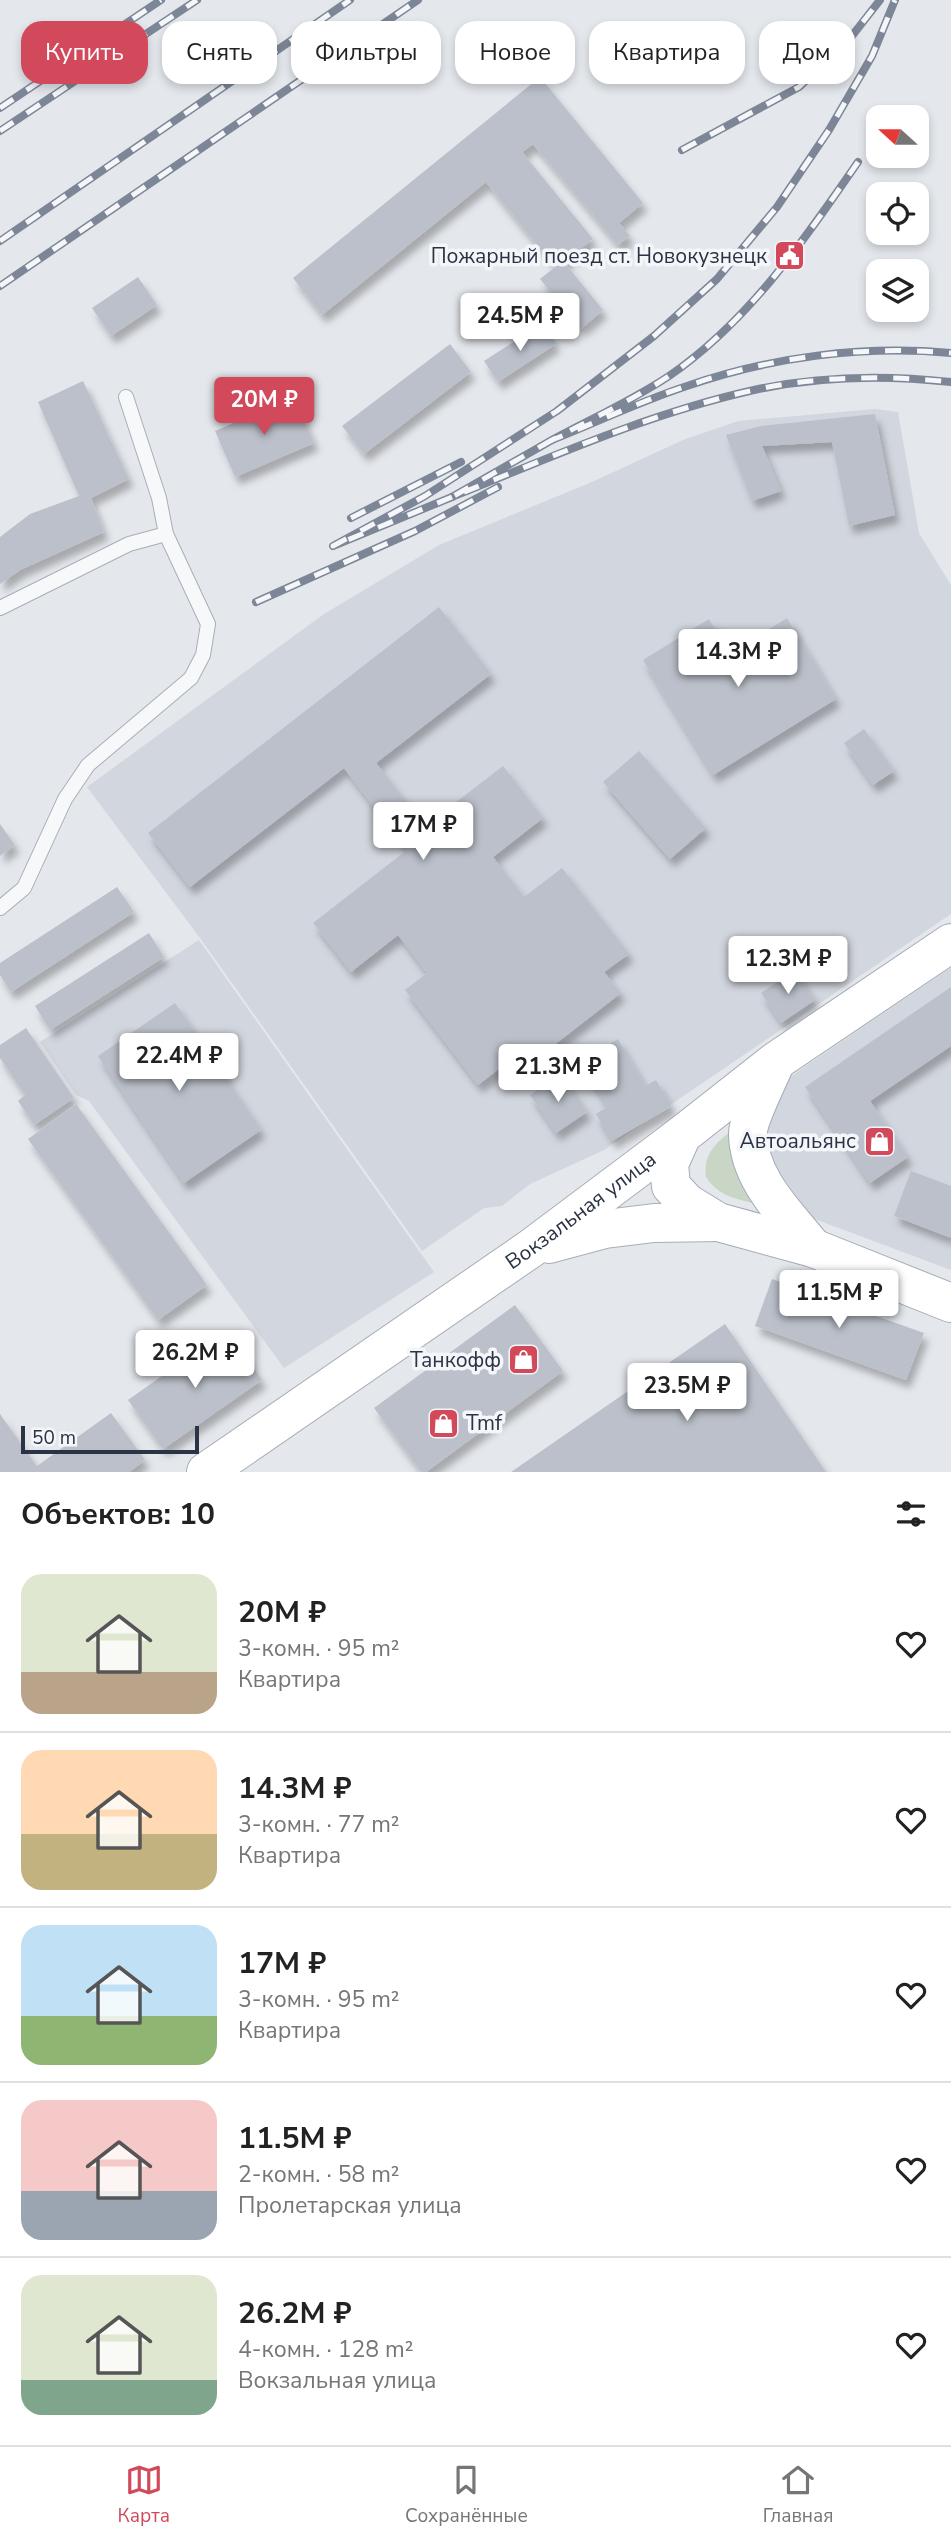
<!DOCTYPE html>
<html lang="ru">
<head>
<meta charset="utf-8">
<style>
	:root { --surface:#fff; --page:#f6f6f6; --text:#222; --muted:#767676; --line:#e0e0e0; --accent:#d1495b }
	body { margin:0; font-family:"Nunito Sans",sans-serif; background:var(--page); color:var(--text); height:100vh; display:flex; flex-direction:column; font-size:26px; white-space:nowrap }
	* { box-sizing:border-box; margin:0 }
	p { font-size:23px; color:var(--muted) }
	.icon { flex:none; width:38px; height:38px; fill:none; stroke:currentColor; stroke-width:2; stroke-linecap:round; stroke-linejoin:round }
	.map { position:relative; height:1472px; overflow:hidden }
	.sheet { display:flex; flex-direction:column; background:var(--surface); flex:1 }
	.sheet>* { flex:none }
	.top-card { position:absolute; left:21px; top:21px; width:910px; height:63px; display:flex; gap:14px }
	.needle { width:46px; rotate:291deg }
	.controls { position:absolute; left:866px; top:105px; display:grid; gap:14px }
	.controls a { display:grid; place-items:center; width:63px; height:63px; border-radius:14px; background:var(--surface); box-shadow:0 4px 10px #0003; font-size:35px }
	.scale { position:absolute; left:21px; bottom:18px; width:178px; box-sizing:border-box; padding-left:7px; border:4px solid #2b3445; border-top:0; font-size:19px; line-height:24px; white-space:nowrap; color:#2b3445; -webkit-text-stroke:5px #f4f6f9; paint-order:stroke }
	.price { position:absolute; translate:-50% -60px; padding:0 16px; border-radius:7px; background:#fff; color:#222; font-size:23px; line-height:46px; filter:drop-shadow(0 2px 4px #0008) }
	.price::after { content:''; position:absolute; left:50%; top:42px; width:21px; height:16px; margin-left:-10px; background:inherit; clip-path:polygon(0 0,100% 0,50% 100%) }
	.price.current { background:var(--accent); color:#fff }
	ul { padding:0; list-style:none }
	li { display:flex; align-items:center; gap:21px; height:175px; padding:0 21px }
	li+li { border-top:2px solid var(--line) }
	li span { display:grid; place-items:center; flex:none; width:196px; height:140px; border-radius:21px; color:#555 }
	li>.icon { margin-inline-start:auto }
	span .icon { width:84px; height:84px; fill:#fffc; stroke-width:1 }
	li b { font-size:30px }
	h2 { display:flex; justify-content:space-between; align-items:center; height:84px; padding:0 21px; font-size:30px }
	.pill { padding:0 24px; border-radius:21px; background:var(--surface); box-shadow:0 4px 10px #0003; font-size:24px; line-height:63px }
	.pill.current { background:var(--accent); color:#fff }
	.menu { display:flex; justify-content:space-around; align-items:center; height:98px; border-top:2px solid var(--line); background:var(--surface); font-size:19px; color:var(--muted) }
	.menu a { display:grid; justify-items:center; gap:4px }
	.menu .current { color:var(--accent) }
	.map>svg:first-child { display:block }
</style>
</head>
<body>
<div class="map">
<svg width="951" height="1472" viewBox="0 0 951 1472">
	<defs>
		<filter id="shadow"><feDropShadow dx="4.5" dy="8" stdDeviation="3.5" flood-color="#0004"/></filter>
	</defs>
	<rect width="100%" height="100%" fill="#e4e7ec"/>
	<!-- built -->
	<g fill="#d2d6de">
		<polygon points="875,409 898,412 919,533 951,585 951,914 604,1150 530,1184 502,1206 484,1208 422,1251 200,938 87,787 324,614 439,545 592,482 683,440 738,421"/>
		<polygon points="199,940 434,1272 284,1368 89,1101 76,1095 40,1042"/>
		<polygon points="951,967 951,1270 812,1218 761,1146 781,1083"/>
	</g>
	<!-- green -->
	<path fill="#c9d6c5" d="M736,1127L757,1204C736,1199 718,1196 706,1177C703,1151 718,1142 736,1127Z"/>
	<!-- building -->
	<g fill="#bbc0ca" filter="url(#shadow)">
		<polygon points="540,77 643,203 619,223 630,236 618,245 533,144 522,152 593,239 564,262 603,310 581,329 540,279 555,267 486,182 322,315 293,278"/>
		<polygon points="138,277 157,305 111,336 92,308"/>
		<polygon points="543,323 556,344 498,382 484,361"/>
		<polygon points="450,344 471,372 364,454 342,426"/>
		<polygon points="83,381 129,479 91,498 104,532 20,570 0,584 0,537 30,514 79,496 38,402"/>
		<polygon points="294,397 314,443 235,477 215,431"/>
		<polygon points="875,414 895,515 849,526 832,442 762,446 781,491 752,501 726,435 761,426"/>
		<polygon points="439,607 491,674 376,763 425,826 503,766 543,818 493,857 524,897 562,868 629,954 604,972 621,993 513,1077 504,1065 478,1085 405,990 427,973 398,935 351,972 313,923 407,850 344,768 190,887 148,833"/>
		<polygon points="787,618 836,699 713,775 643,660 709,619 730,654"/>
		<polygon points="864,729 894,771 873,785 844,743"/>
		<polygon points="639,751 706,828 670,859 603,782"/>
		<polygon points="0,824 15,845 0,856"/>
		<polygon points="117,887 134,912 11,992 0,975 0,963"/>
		<polygon points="149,933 164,957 50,1030 35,1006"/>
		<polygon points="795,970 815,1000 781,1023 761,993"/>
		<polygon points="951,987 951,1046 870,1101 908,1157 870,1183 805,1087"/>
		<polygon points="175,1003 261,1130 184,1183 98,1056"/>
		<polygon points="26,1028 74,1098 34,1125 18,1101 25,1095 0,1058 0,1045"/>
		<polygon points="618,1039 645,1086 656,1080 672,1106 612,1141 596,1114 607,1107 580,1061"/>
		<polygon points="561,1074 587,1112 556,1133 530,1095"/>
		<polygon points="76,1104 207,1285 158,1320 28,1139"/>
		<polygon points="911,1171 951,1186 951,1238 894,1216"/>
		<polygon points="772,1279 924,1333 906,1380 755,1326"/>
		<polygon points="515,1305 563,1371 426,1472 421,1472 374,1408"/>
		<polygon points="725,1324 826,1472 511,1472"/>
		<polygon points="227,1330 262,1380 163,1449 128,1400"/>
		<polygon points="111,1413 145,1460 129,1472 0,1472 0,1414 37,1466"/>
	</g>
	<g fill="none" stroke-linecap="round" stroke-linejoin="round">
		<defs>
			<g id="lane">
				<polyline points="0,608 129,544 166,534"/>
				<polyline points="0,908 24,888 65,799 88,765 191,678 203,655 208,624 166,534 159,498 126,397"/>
			</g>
			<g id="secondary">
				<polyline points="549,1244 605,1229 654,1223 718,1222"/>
				<path id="s1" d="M206,1472L530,1249L682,1135"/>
			</g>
			<g id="primary">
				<polyline points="951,943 776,1061 682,1135 669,1164 671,1186 687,1203 718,1222 813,1248 951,1303"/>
				<path d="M775,1063C769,1078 748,1119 748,1133C748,1179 787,1215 813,1248"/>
			</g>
		</defs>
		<!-- lane casing -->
		<use href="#lane" stroke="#a9aeb7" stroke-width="16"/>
		<!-- secondary casing -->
		<use href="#secondary" stroke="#a9aeb7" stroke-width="40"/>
		<!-- primary casing -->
		<use href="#primary" stroke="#a3abb8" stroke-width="40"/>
		<!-- lane -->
		<use href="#lane" stroke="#f7f8fa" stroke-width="14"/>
		<!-- secondary -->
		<use href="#secondary" stroke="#fff" stroke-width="38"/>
		<!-- primary -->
		<use href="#primary" stroke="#fff" stroke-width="38"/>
		<defs>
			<g id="rail">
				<polyline points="0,108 161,0"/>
				<polyline points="0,131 197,0"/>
				<polyline points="682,150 799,87 848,41 880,0"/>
				<path d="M858,162C804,240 749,321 669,376C633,400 591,419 552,440C597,422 641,401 687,386C770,357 863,345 951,353"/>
				<polyline points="0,241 350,0"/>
				<polyline points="0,286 418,0"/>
				<path d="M552,440L452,497C551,457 650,413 754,390C818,376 886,375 951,382"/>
				<polyline points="452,497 333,546 425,496 557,411 654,336 717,279 777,207 829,130 872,56 895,0"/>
				<polyline points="351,518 461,462"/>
				<polyline points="256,602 415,531 498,487"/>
			</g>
		</defs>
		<!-- rail casing -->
		<use href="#rail" stroke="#7d8696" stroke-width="8"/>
		<!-- rail -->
		<use href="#rail" stroke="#f4f6f9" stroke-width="5" stroke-dasharray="16" stroke-linecap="butt"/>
	</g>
	<!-- icons -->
	<defs>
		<symbol id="civic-square" viewBox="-11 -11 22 22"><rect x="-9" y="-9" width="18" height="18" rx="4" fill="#d1495b" stroke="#f4f6f9"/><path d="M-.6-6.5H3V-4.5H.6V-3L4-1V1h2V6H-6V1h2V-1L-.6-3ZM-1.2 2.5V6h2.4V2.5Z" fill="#fff"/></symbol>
		<symbol id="shop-square" viewBox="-11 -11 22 22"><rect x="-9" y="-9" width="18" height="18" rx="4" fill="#d1495b" stroke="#f4f6f9"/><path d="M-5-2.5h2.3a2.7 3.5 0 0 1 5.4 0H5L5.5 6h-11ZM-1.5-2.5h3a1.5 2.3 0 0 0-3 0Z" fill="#fff"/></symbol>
	</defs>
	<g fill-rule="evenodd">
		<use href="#civic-square" x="772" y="238" width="35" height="35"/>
		<use href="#shop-square" x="862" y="1124" width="35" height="35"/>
		<use href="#shop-square" x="506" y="1342" width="35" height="35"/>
		<use href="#shop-square" x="426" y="1406" width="35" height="35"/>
	</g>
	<g text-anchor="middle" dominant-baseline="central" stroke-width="7" stroke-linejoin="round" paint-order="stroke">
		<!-- poi labels -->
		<g font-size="21" fill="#2b3445" stroke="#f4f6f9" text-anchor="end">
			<text x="767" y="256">Пожарный поезд ст. Новокузнецк</text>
			<text x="856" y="1141">Автоальянс</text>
			<text x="501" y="1360">Танкофф</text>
			<text x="466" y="1423" text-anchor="start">Tmf</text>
		</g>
		<!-- street labels -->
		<g font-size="21" fill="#2b3445" stroke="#f4f6f9">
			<text stroke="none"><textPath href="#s1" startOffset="457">Вокзальная улица</textPath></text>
		</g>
	</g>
</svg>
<div class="controls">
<a><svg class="needle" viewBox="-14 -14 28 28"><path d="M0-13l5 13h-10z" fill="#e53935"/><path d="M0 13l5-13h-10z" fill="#767676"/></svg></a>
<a><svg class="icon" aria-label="locate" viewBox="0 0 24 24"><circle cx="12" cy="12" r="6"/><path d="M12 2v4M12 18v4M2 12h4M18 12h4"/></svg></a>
<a><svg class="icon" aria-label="layers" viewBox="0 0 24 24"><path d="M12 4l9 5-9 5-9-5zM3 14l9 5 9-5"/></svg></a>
</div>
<div class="scale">50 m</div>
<b class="price" style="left:520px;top:353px">24.5M ₽</b>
<b class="price current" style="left:264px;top:437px">20M ₽</b>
<b class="price" style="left:738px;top:689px">14.3M ₽</b>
<b class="price" style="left:423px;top:862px">17M ₽</b>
<b class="price" style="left:788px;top:996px">12.3M ₽</b>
<b class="price" style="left:179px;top:1093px">22.4M ₽</b>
<b class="price" style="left:558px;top:1104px">21.3M ₽</b>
<b class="price" style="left:839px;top:1330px">11.5M ₽</b>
<b class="price" style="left:195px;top:1390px">26.2M ₽</b>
<b class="price" style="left:687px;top:1423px">23.5M ₽</b>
<div class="top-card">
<a class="pill current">Купить</a>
<a class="pill">Снять</a>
<a class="pill">Фильтры</a>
<a class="pill">Новое</a>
<a class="pill">Квартира</a>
<a class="pill">Дом</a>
</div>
</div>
<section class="sheet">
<h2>Объектов: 10<svg class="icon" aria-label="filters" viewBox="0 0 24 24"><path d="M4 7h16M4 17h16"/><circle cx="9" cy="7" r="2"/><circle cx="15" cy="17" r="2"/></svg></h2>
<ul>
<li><span style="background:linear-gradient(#dfe7d0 70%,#b9a48a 0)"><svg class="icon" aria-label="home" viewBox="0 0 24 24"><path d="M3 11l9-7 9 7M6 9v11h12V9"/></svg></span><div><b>20M ₽</b><p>3-комн. · 95 m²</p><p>Квартира</p></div><svg class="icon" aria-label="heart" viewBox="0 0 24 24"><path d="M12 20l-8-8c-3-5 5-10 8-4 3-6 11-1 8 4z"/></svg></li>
<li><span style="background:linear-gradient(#ffd9b3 60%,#c2b280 0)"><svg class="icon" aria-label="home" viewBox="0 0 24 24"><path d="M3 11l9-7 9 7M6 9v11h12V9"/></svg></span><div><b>14.3M ₽</b><p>3-комн. · 77 m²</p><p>Квартира</p></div><svg class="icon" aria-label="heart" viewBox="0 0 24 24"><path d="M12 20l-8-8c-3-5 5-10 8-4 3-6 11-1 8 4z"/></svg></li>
<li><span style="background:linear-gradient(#bfe0f5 65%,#8fb573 0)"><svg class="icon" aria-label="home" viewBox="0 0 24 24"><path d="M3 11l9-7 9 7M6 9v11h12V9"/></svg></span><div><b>17M ₽</b><p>3-комн. · 95 m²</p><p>Квартира</p></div><svg class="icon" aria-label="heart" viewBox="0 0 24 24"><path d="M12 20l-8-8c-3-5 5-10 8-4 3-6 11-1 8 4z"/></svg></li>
<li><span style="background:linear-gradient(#f6c9c9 65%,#9aa5b1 0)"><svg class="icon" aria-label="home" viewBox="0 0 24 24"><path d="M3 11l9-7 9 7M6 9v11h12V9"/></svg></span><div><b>11.5M ₽</b><p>2-комн. · 58 m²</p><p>Пролетарская улица</p></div><svg class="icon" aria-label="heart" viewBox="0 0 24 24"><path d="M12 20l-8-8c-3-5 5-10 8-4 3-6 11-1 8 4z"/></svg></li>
<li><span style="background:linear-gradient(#dfe7d0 75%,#7fa58c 0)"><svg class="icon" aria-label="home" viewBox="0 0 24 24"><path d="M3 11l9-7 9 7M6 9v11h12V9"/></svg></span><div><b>26.2M ₽</b><p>4-комн. · 128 m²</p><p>Вокзальная улица</p></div><svg class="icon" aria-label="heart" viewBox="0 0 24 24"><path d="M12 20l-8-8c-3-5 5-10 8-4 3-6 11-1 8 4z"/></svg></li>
</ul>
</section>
<nav class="menu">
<a class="current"><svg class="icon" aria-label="map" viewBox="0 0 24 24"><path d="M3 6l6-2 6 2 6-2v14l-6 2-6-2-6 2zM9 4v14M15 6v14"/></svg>Карта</a>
<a><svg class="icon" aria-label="saved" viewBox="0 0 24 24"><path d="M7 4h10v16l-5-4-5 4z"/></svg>Сохранённые</a>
<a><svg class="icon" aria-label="home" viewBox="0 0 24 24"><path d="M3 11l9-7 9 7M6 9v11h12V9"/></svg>Главная</a>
</nav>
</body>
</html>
